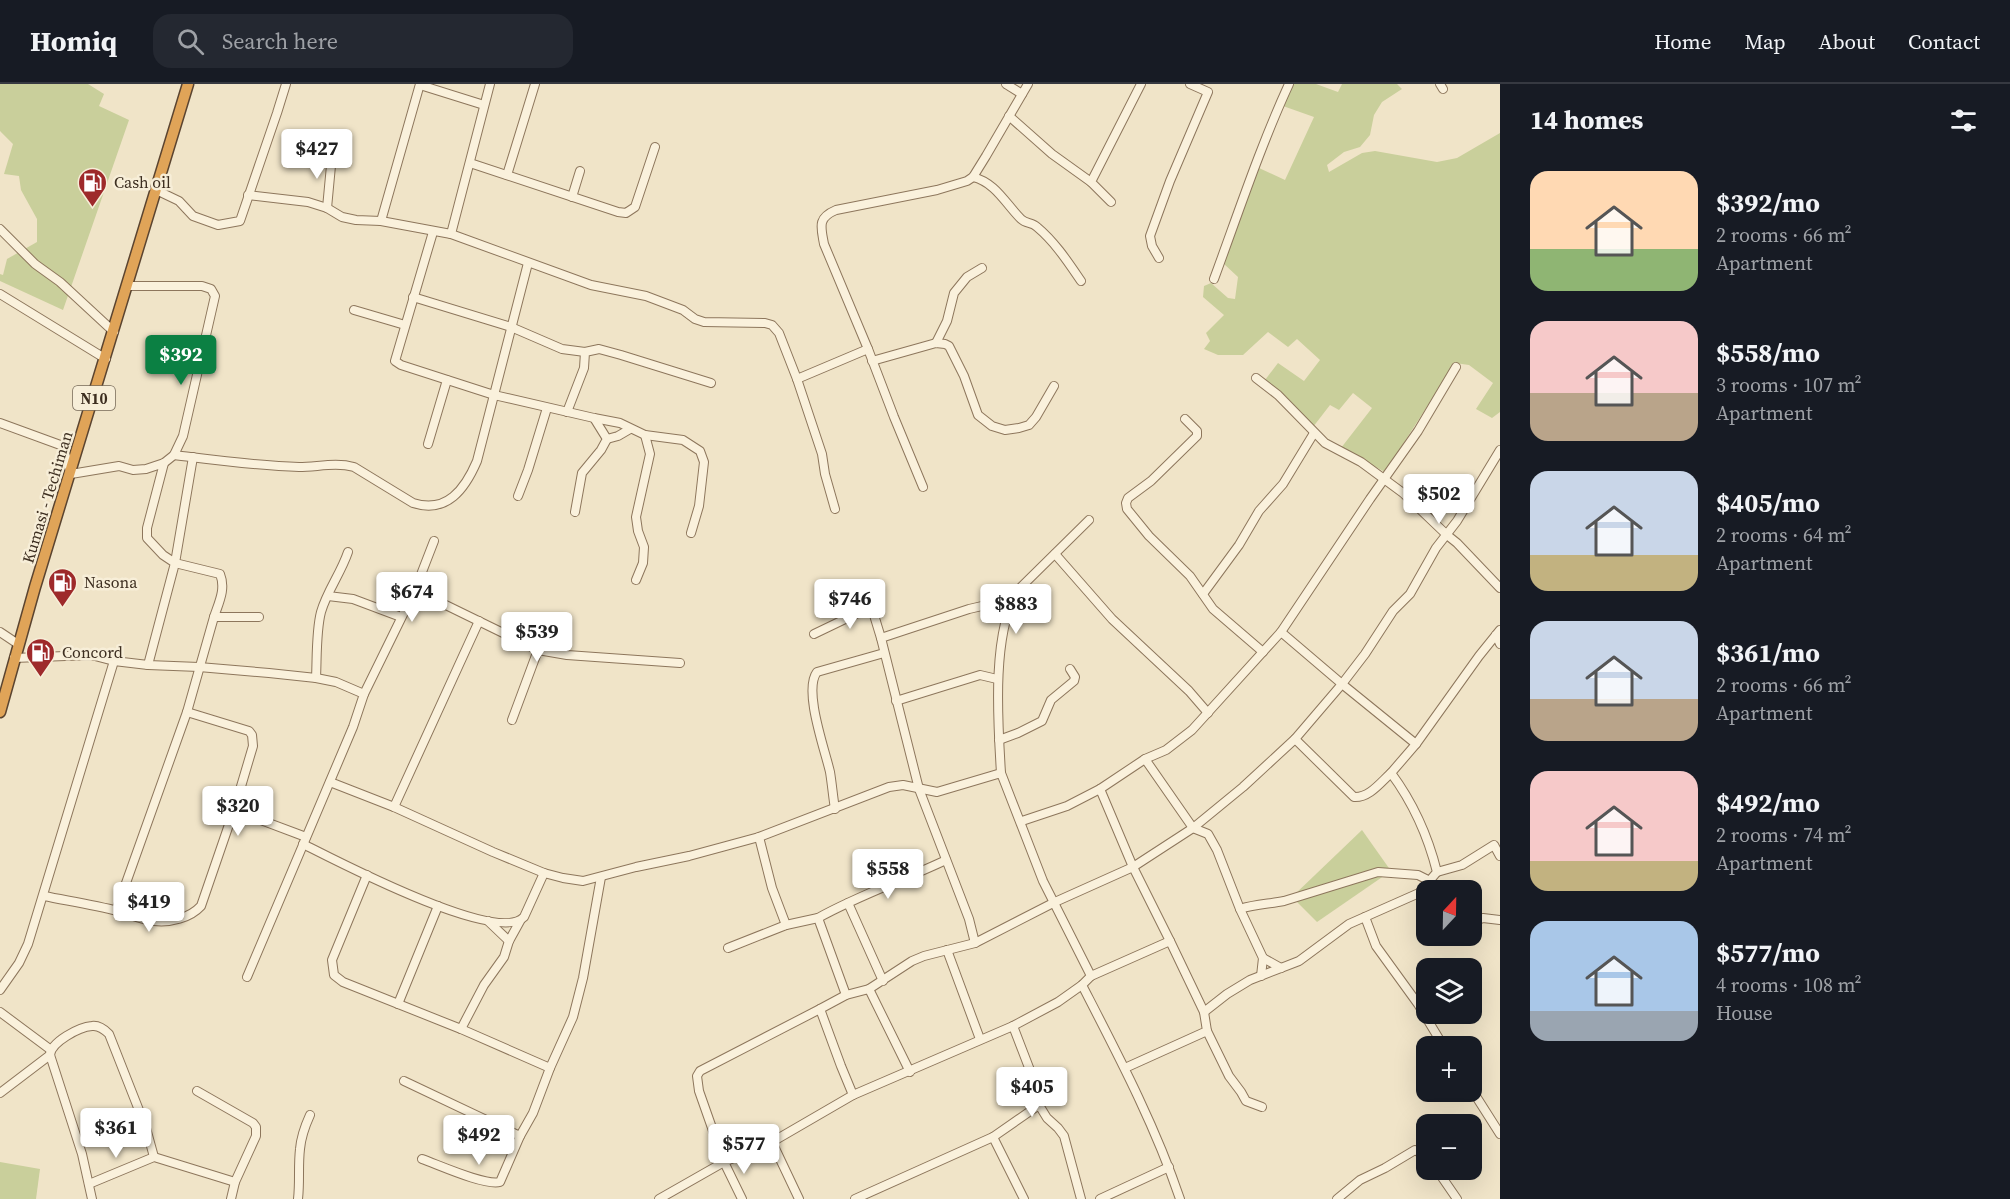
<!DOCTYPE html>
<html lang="en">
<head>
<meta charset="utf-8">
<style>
	:root { --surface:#171b24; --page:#242831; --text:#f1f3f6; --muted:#9ea1a6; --line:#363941; --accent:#0b8043 }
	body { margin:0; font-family:"Source Serif 4",serif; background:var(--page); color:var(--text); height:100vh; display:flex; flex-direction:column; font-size:22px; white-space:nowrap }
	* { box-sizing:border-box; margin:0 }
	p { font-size:20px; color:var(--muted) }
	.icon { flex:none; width:33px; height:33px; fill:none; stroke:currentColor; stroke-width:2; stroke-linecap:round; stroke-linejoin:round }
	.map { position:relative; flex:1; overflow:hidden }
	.drawer { display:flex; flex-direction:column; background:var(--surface); width:510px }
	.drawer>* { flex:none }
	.needle { width:39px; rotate:22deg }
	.tools { position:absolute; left:1416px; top:796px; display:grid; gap:12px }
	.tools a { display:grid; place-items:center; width:66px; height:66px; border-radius:12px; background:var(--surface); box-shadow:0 6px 24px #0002; font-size:30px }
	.price { position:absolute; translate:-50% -51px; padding:0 14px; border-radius:6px; background:#fff; color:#222; font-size:20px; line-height:39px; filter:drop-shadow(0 2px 3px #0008) }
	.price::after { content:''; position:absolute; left:50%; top:36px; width:18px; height:14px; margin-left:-9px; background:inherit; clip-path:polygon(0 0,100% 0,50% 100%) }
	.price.active { background:var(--accent); color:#fff }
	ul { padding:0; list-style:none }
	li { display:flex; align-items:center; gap:18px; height:150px; padding:0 30px }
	li span { display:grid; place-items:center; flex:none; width:168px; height:120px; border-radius:18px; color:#555 }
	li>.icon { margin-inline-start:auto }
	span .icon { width:72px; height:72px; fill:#fffc; stroke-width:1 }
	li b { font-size:26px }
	h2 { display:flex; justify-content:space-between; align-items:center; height:72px; padding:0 30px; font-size:26px }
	header { display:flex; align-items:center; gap:36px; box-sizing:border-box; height:84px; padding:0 30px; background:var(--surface); border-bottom:2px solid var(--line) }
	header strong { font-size:28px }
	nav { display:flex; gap:33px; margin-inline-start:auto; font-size:21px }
	.search { width:420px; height:54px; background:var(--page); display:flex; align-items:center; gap:15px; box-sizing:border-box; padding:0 21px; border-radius:18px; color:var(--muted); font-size:22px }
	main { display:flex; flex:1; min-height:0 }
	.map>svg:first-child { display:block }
</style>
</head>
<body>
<header>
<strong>Homiq</strong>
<div class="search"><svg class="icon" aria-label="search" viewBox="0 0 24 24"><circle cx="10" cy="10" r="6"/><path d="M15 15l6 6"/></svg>Search here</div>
<nav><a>Home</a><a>Map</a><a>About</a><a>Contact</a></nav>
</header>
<main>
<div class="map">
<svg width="1500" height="1115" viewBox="0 0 1500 1115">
	<rect width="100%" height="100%" fill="#f0e4c8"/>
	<!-- green -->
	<g fill="#c9cf9b">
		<polygon points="0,0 88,0 104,10 99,22 129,36 63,226 0,197 0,190 3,191 7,175 37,158 37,135 21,106 19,92 4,90 13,60 0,47"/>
		<polygon points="1294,0 1316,0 1338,8 1342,0 1397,0 1402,5 1382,18 1374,31 1370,51 1360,63 1344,68 1327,81 1329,88 1362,69 1375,67 1437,78 1457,74 1500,49 1500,328 1492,334 1476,325 1493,299 1469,281 1455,279 1385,388 1341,364 1372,324 1353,309 1339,326 1330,321 1313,343 1265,296 1278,279 1304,297 1320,276 1297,255 1288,263 1268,248 1243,271 1218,271 1204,265 1210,257 1206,249 1224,231 1203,213 1204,202 1211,199 1228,214 1235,215 1238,193 1223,179 1239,129 1259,84 1285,96 1314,33 1283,22"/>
		<polygon points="1362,746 1391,787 1317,838 1292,813"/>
		<polygon points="0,1078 40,1085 36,1115 0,1115"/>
	</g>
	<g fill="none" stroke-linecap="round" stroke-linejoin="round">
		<defs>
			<g id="minor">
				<polyline points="490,0 451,150 591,201 646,212 683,226 695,235 704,238 765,239 772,241 779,249 797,295 822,370 825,390 835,425"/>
				<polyline points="1006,0 1022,10"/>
				<polyline points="1440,0 1443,5"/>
				<polyline points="420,1 484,21"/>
				<polyline points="1009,32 1052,70 1091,98"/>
				<polyline points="470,79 618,128 626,129 635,123 655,63"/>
				<polyline points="507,91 535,0"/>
				<path d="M973,93C996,99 1005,119 1021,135C1026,140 1032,138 1037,143C1055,158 1068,178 1081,197"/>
				<polyline points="156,106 179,117 193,132 218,141 240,137 277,29 286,0"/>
				<polyline points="248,111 308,118 327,124 342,133 356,136 381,137 451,150"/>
				<polyline points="572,113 580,87"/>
				<polyline points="1111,118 1091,98 1141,0"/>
				<polyline points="327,124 332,71"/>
				<polyline points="381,137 420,0"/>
				<polyline points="0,145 35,180 60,198 114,248"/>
				<polyline points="433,148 395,277 401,281 494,311 594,334 620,339 645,351 683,356 700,367 704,378 699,422 691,449"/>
				<polyline points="1159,174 1152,162 1150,152 1170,97 1208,8 1190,0"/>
				<path d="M1214,195C1238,130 1260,63 1289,0"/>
				<polyline points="0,210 106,275"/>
				<polyline points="413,213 511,243 562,265 585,268"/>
				<polyline points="354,226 405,241"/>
				<polyline points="936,259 947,237 954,209 967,193 982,184"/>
				<polyline points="868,265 894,333 923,403"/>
				<polyline points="872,277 936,259 945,260 949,262 964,292 978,331 992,342 1005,346 1019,344 1029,341 1036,333 1054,302"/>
				<polyline points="1256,294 1278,311 1325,359 1361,378 1403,409 1447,451 1457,459 1500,504"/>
				<path d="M797,295L868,265L824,160C821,143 817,134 836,126L937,106L967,97L973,93L986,72L1028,0"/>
				<polyline points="567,328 584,284 585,268 599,265 621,271 711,299"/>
				<polyline points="1185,335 1197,347 1197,352 1151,397 1128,414 1126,419 1127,425 1149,452 1190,492 1213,525 1263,568"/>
				<polyline points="0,339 63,362 71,390 119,382 133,386 146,385 164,379 174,371 183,352 215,212 211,205 202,202 127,202"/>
				<polyline points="607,355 618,352 630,345"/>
				<polyline points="428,360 447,296"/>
				<path d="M174,371C215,376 257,382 299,383C317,383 336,378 354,383L413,419C447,430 465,405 477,377L528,179"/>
				<path d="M193,373L175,479L220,490C226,505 219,518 214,533"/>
				<polyline points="518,412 528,386 547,324"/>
				<polyline points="575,428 582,389 601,366 607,355 594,334"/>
				<polyline points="1055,470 1112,535 1189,607 1208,629"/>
				<polyline points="636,496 643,479 644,463 638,447 636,433 650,370 645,351"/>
				<polyline points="415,506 538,566 567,571 680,579"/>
				<polyline points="1203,510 1239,461 1259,427 1283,400 1314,349"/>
				<polyline points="328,512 353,515 401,533"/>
				<path d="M1012,515L969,525L881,554L919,705L969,835L975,859L1055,818L1133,783L1193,744L1243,703L1295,655L1354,713C1369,714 1380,699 1391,689"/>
				<polyline points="0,548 18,560"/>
				<polyline points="1281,548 1370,415 1418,347 1456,283"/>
				<polyline points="814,550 866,525 874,531 881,554"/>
				<polyline points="1496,551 1500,560"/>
				<polyline points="14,574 91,571 114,577 148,581 199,583 269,589 316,594 336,598 364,610 353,643 247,893"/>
				<polyline points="148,581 175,479 163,471 147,454 147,444 164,379"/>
				<path d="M316,594C317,574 316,547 321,528C327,507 341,489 348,468"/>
				<polyline points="364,610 415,506 434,457"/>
				<polyline points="896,617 980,591 997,595"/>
				<polyline points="512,636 538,566"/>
				<polyline points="1295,655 1342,600 1365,570 1393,527 1410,510 1436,464 1457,437 1500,366"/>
				<polyline points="999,656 1018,649 1042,637 1051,616 1074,597 1075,593 1070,585"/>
				<polyline points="1145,675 1166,666 1192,646 1281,548 1342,600 1416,660"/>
				<path d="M1001,689C998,640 991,546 1019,505L1089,436"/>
				<polyline points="330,698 394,723 493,768 544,789 563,794 583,797 636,783 689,772 759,753 889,703 903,701 937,708 1001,689 1043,797 1091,892 1170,857 1133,783 1100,705 1145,675 1193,744 1208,750 1217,766 1240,825 1263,874 1261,892"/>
				<polyline points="394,723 479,537"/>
				<path d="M835,725C833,713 832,700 830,688C825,666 803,606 817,588L884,569"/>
				<polyline points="234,726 306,753"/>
				<polyline points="1022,737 1067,722 1100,705"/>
				<polyline points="759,753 772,804 786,841"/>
				<path d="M303,760C335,776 497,861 524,833L544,789"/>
				<polyline points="1437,788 1462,781 1494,761 1500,772"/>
				<polyline points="367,791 332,876 334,891 343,898 461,945 550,984"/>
				<path d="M44,812C69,817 94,821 118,827C129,830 142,836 154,837C170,839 190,834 201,822L234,726L253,662L252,651L249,647L187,628"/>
				<polyline points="848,819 883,897"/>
				<path d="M1240,825C1255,820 1269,820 1284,817L1378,788L1418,791L1430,797"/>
				<polyline points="116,827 187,628 214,533 259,533"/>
				<polyline points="1365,833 1376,862 1418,920 1444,963"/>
				<path d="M818,834C859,811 904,796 946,776"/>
				<polyline points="488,837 509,857"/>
				<polyline points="1472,838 1483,834 1500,836"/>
				<path d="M1170,857L1204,928L1227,910L1250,896L1299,877L1349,840L1419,809L1437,788C1428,752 1414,720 1391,689L1416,660L1479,572L1500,546"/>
				<polyline points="728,864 786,841 818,834 846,911"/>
				<polyline points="947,866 980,955"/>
				<polyline points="1263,874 1281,884"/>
				<path d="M1082,901C1118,971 1155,1041 1180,1115"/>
				<polyline points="869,905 910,988"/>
				<polyline points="0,906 19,879 28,860 114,577"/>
				<polyline points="398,920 438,822"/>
				<polyline points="0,928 51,966"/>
				<polyline points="1013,942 1033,994 1039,1021 1047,1034 1058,1044 1064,1052 1081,1115"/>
				<polyline points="461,945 484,901 504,873 509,857 520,837"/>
				<polyline points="1207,947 1229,992 1241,1008 1246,1017 1262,1023"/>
				<polyline points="1125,984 1207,947 1204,928"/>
				<polyline points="404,997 520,1052"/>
				<polyline points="1472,1006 1500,1050"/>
				<polyline points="197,1007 253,1039 256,1043 256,1052 235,1098 231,1115"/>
				<polyline points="0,1009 50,971"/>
				<polyline points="853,1011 841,982 820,925 846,911 869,905 912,877 924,872 975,859"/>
				<polyline points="993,1053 1024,1115"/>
				<polyline points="772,1058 799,1115"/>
				<path d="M422,1075C439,1081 485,1102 500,1098L520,1052L533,1029L550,984L573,933L583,894L601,793"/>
				<polyline points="1437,1086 1457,1115"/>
				<polyline points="89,1100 154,1073 235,1098"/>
				<path d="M92,1115L82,1070L50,971C51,958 79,943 92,942C99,941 104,945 109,950L146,1044L154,1073"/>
				<path d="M298,1115C300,1098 298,1082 300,1065C301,1053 305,1042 310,1031"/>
				<polyline points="659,1115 724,1078 772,1058 853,1011 1013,942 1058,918 1082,901 1091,892"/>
				<polyline points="742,1115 724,1078 699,1007 697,992 700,987 820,925"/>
				<polyline points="855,1115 993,1053 1039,1021"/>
				<polyline points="1100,1115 1169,1083"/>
				<polyline points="1337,1115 1360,1096 1385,1084 1415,1066 1426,1072"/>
			</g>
			<polyline id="highway" points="0,628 35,503 188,0"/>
		</defs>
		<!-- minor casing -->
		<use href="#minor" stroke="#8d765c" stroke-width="10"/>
		<!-- highway casing -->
		<use href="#highway" stroke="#5b4430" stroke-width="13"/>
		<!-- minor -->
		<use href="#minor" stroke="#faf1dc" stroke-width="8"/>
		<!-- highway -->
		<use href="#highway" stroke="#e0a458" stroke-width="10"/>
	</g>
	<!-- icons -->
	<defs>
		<symbol id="fuel-pin" viewBox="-11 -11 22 30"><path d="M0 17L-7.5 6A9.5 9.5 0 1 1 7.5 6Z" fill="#9e2a2b" stroke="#f7eed8"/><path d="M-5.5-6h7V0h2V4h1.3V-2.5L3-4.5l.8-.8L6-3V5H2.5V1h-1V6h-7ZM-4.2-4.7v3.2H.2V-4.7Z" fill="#fff"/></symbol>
	</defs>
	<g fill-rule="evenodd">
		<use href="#fuel-pin" x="76" y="82" width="33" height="45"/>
		<use href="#fuel-pin" x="46" y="482" width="33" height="45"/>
		<use href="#fuel-pin" x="24" y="552" width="33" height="45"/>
	</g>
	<g text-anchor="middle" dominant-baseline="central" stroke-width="5" stroke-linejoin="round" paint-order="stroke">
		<!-- shield labels -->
		<rect fill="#f7eed8" stroke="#756857" stroke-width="1.5" x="73" y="302" width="42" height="24" rx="4.5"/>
		<g font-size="15" font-weight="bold" fill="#3d2e20">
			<text x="94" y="314">N10</text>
		</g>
		<!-- poi labels -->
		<g font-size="16" fill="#3d2e20" stroke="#f7eed8" text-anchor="start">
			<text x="114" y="98">Cash oil</text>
			<text x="84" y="498">Nasona</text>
			<text x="62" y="568">Concord</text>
		</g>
		<!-- street labels -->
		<g font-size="16" fill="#3d2e20" stroke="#f7eed8">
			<text transform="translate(47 413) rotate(-73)">Kumasi - Techiman</text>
		</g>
	</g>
</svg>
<div class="tools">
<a><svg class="needle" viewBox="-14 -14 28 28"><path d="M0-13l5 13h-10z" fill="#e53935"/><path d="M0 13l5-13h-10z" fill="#9ea1a6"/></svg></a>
<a><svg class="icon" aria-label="layers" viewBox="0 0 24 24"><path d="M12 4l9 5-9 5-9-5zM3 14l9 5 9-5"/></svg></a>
<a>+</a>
<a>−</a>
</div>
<b class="price" style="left:317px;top:96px">$427</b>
<b class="price active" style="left:181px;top:302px">$392</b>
<b class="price" style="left:1439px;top:441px">$502</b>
<b class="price" style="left:412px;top:539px">$674</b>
<b class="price" style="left:850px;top:546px">$746</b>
<b class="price" style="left:1016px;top:551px">$883</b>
<b class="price" style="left:537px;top:579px">$539</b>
<b class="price" style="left:238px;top:753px">$320</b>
<b class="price" style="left:888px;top:816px">$558</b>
<b class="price" style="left:149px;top:849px">$419</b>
<b class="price" style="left:1032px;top:1034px">$405</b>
<b class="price" style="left:116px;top:1075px">$361</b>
<b class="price" style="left:479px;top:1082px">$492</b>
<b class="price" style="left:744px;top:1091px">$577</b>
</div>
<section class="drawer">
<h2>14 homes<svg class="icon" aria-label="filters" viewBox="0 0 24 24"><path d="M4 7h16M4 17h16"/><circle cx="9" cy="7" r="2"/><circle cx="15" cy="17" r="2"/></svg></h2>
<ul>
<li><span style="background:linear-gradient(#ffd9b3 65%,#8fb573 0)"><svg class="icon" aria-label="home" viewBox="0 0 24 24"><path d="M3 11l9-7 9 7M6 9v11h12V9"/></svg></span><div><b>$392/mo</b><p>2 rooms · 66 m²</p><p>Apartment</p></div></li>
<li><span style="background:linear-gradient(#f6c9c9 60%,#b9a48a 0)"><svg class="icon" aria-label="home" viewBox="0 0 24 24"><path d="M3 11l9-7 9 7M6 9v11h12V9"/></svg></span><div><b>$558/mo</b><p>3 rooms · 107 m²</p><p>Apartment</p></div></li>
<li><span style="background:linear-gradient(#c9d6e8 70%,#c2b280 0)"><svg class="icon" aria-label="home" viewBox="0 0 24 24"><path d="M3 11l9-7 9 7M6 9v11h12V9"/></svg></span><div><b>$405/mo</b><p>2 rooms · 64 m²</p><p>Apartment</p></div></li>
<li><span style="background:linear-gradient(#c9d6e8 65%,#b9a48a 0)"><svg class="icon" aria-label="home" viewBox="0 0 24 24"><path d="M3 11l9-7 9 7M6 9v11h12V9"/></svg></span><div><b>$361/mo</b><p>2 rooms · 66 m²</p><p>Apartment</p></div></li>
<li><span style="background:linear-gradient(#f6c9c9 75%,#c2b280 0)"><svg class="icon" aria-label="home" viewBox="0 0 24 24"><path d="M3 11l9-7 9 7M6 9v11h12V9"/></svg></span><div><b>$492/mo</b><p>2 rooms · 74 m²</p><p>Apartment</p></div></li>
<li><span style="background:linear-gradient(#a9c7e8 75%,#9aa5b1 0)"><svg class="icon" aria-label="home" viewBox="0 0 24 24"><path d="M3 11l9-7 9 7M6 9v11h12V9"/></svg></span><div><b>$577/mo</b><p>4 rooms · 108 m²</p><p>House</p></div></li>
</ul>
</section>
</main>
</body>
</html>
